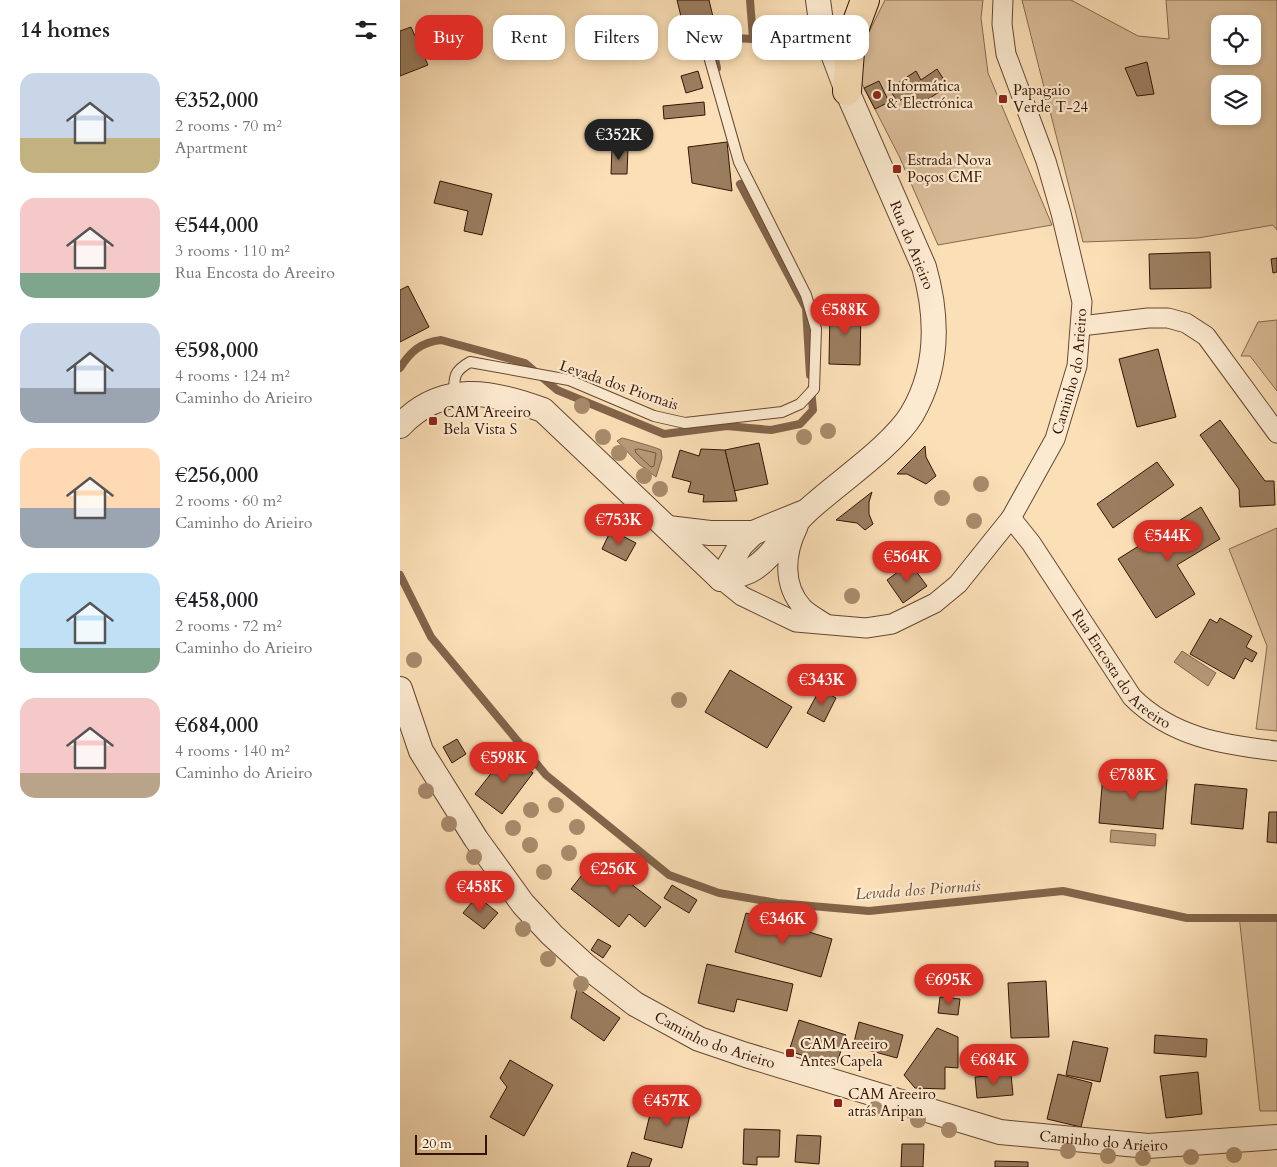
<!DOCTYPE html>
<html lang="en">
<head>
<meta charset="utf-8">
<style>
	:root { --surface:#fff; --page:#f6f6f6; --text:#202124; --muted:#757577; --accent:#d93025 }
	body { margin:0; font-family:Cardo,serif; background:var(--page); color:var(--text); height:100vh; display:flex; flex-direction:column; font-size:19px; white-space:nowrap }
	* { box-sizing:border-box; margin:0 }
	p { font-size:16px; color:var(--muted) }
	.icon { flex:none; width:28px; height:28px; fill:none; stroke:currentColor; stroke-width:2; stroke-linecap:round; stroke-linejoin:round }
	.map { position:relative; flex:1; overflow:hidden }
	.details { display:flex; flex-direction:column; background:var(--surface); width:400px }
	.details>* { flex:none }
	.banner { position:absolute; left:15px; top:15px; width:475px; height:45px; display:flex; gap:10px }
	.controls { position:absolute; left:811px; top:15px; display:grid; gap:10px }
	.controls a { display:grid; place-items:center; width:50px; height:50px; border-radius:10px; background:var(--surface); box-shadow:0 2px 8px #0003; font-size:25px }
	.scale { position:absolute; left:15px; bottom:12px; width:72px; box-sizing:border-box; padding-left:5px; border:2px solid #331403; border-top:0; font-size:14px; line-height:18px; white-space:nowrap; color:#331403; -webkit-text-stroke:4px #fcead0; paint-order:stroke }
	.price { position:absolute; translate:-50% -42px; padding:0 11px; border-radius:18px; background:var(--accent); color:#fff; font-size:16px; line-height:32px; filter:drop-shadow(0 1px 2px #0008) }
	.price::after { content:''; position:absolute; left:50%; top:30px; width:15px; height:11px; margin-left:-8px; background:inherit; clip-path:polygon(0 0,100% 0,50% 100%) }
	.price.on { background:#222; color:#fff }
	ul { padding:0; list-style:none }
	li { display:flex; align-items:center; gap:15px; height:125px; padding:0 20px }
	li span { display:grid; place-items:center; flex:none; width:140px; height:100px; border-radius:15px; color:#555 }
	li>.icon { margin-inline-start:auto }
	span .icon { width:60px; height:60px; fill:#fffc; stroke-width:1 }
	li b { font-size:21px }
	h2 { display:flex; justify-content:space-between; align-items:center; height:60px; padding:0 20px; font-size:21px }
	.tag { padding:0 18px; border-radius:15px; background:var(--surface); box-shadow:0 2px 8px #0003; font-size:18px; line-height:45px }
	.tag.on { background:var(--accent); color:#fff }
	main { display:flex; flex:1; min-height:0 }
	.map>svg:first-child { display:block }
</style>
</head>
<body>
<main>
<section class="details">
<h2>14 homes<svg class="icon" aria-label="filters" viewBox="0 0 24 24"><path d="M4 7h16M4 17h16"/><circle cx="9" cy="7" r="2"/><circle cx="15" cy="17" r="2"/></svg></h2>
<ul>
<li><span style="background:linear-gradient(#c9d6e8 65%,#c2b280 0)"><svg class="icon" aria-label="home" viewBox="0 0 24 24"><path d="M3 11l9-7 9 7M6 9v11h12V9"/></svg></span><div><b>€352,000</b><p>2 rooms · 70 m²</p><p>Apartment</p></div></li>
<li><span style="background:linear-gradient(#f6c9c9 75%,#7fa58c 0)"><svg class="icon" aria-label="home" viewBox="0 0 24 24"><path d="M3 11l9-7 9 7M6 9v11h12V9"/></svg></span><div><b>€544,000</b><p>3 rooms · 110 m²</p><p>Rua Encosta do Areeiro</p></div></li>
<li><span style="background:linear-gradient(#c9d6e8 65%,#9aa5b1 0)"><svg class="icon" aria-label="home" viewBox="0 0 24 24"><path d="M3 11l9-7 9 7M6 9v11h12V9"/></svg></span><div><b>€598,000</b><p>4 rooms · 124 m²</p><p>Caminho do Arieiro</p></div></li>
<li><span style="background:linear-gradient(#ffd9b3 60%,#9aa5b1 0)"><svg class="icon" aria-label="home" viewBox="0 0 24 24"><path d="M3 11l9-7 9 7M6 9v11h12V9"/></svg></span><div><b>€256,000</b><p>2 rooms · 60 m²</p><p>Caminho do Arieiro</p></div></li>
<li><span style="background:linear-gradient(#bfe0f5 75%,#7fa58c 0)"><svg class="icon" aria-label="home" viewBox="0 0 24 24"><path d="M3 11l9-7 9 7M6 9v11h12V9"/></svg></span><div><b>€458,000</b><p>2 rooms · 72 m²</p><p>Caminho do Arieiro</p></div></li>
<li><span style="background:linear-gradient(#f6c9c9 75%,#b9a48a 0)"><svg class="icon" aria-label="home" viewBox="0 0 24 24"><path d="M3 11l9-7 9 7M6 9v11h12V9"/></svg></span><div><b>€684,000</b><p>4 rooms · 140 m²</p><p>Caminho do Arieiro</p></div></li>
</ul>
</section>
<div class="map">
<svg width="877" height="1167" viewBox="0 0 877 1167">
	<rect width="100%" height="100%" fill="#fbdfb6"/>
	<filter id="stains"><feTurbulence type="fractalNoise" baseFrequency=".004" numOctaves="4"/><feColorMatrix values="0 0 0 0 .2 0 0 0 0 .09 0 0 0 0 .02 0 0 0 .5 -.17"/></filter>
	<radialGradient id="worn" r=".72"><stop offset=".6" stop-color="#630" stop-opacity="0"/><stop offset="1" stop-color="#630" stop-opacity=".3"/></radialGradient>
	<!-- green -->
	<g fill="#d9bc98" stroke="#86684e" fill-rule="evenodd">
		<polygon points="485,0 583,0 581,18 588,73 652,225 538,245 499,156 459,78 467,36"/>
		<path d="M622,0H671L738,36L769,39L766,0H877V230L873,225L798,238L683,242ZM820,24H852V56H820ZM820,84H852V116H820Z"/>
		<polygon points="877,320 877,391 850,356 841,356 858,322"/>
		<polygon points="877,528 877,731 856,729 867,646 829,549"/>
		<polygon points="839,915 877,915 877,1111 860,1111"/>
	</g>
	<!-- water -->
	<g fill="#b79a79" stroke="#82644a">
		<path d="M222,438C227,439 258,448 261,450L262,458L256,477L239,464L217,441Z"/>
		<polygon points="782,651 816,673 808,686 774,662"/>
		<polygon points="711,830 756,834 755,846 710,842"/>
	</g>
	<g fill="none" stroke-linecap="round" stroke-linejoin="round">
		<!-- shore -->
		<polygon stroke="#75573e" stroke-width="1" points="239,449 256,453 254,466 251,467 236,453 235,450"/>
		<!-- stream -->
		<g stroke="#82644a" stroke-width="8">
			<polyline points="317,68 312,44 314,37 353,39 350,0"/>
			<polyline points="340,184 406,308 410,375"/>
			<path d="M0,368C10,352 21,342 41,340L125,363L157,390L264,434L327,426L371,430L400,424L413,410L411,389"/>
			<polyline points="0,575 31,637 146,775 269,875 319,893 377,903 469,911 663,891 787,918 877,918"/>
		</g>
	</g>
	<!-- building -->
	<g fill="#9b7e60" stroke="#331403">
		<polygon points="277,0 309,0 314,21 284,29"/>
		<polygon points="11,27 28,65 0,76 0,31"/>
		<polygon points="747,62 754,94 737,96 725,68"/>
		<polygon points="537,69 548,86 512,110 504,98 498,102 489,89 516,71 521,80"/>
		<polygon points="298,71 303,88 286,93 281,76"/>
		<polygon points="479,81 489,102 475,109 464,88"/>
		<polygon points="304,102 305,115 264,119 263,106"/>
		<polygon points="327,142 332,191 292,183 288,147"/>
		<polygon points="212,147 228,148 227,174 211,174"/>
		<polygon points="40,181 92,194 82,235 64,231 68,211 34,203"/>
		<polygon points="810,252 811,288 750,289 749,254"/>
		<polygon points="877,258 877,272 873,273 871,259"/>
		<polygon points="8,286 29,327 0,342 0,290"/>
		<polygon points="430,307 461,308 460,365 429,364"/>
		<polygon points="758,349 776,417 737,427 719,359"/>
		<polygon points="820,420 865,481 874,481 875,505 840,507 839,489 800,435"/>
		<polygon points="359,443 368,484 334,491 325,450"/>
		<polygon points="525,446 526,457 536,476 526,484 507,474 497,474"/>
		<polygon points="301,449 325,450 337,501 303,502 304,495 288,492 291,482 272,477 280,450 299,456"/>
		<polygon points="757,462 774,485 713,528 697,504"/>
		<polygon points="472,492 469,502 469,514 473,524 465,530 457,523 436,520"/>
		<polygon points="801,507 820,539 777,565 795,594 756,618 718,559"/>
		<polygon points="211,530 236,543 226,561 202,549"/>
		<polygon points="510,563 527,586 503,603 487,580"/>
		<polygon points="820,618 852,636 846,647 857,653 852,662 845,658 834,679 790,654 810,619 817,623"/>
		<polygon points="330,670 392,707 367,748 305,712"/>
		<polygon points="420,689 436,698 424,722 407,713"/>
		<polygon points="57,739 66,754 52,763 43,747"/>
		<polygon points="107,753 133,773 102,814 75,794"/>
		<polygon points="703,774 767,779 763,829 699,823"/>
		<polygon points="795,784 847,789 843,829 791,824"/>
		<polygon points="869,812 877,812 877,843 867,842"/>
		<polygon points="196,857 261,907 245,927 229,914 219,927 171,889"/>
		<polygon points="272,885 297,900 289,913 264,898"/>
		<polygon points="77,896 98,913 84,929 63,913"/>
		<polygon points="346,913 432,939 421,977 335,952"/>
		<polygon points="198,939 211,946 203,958 191,950"/>
		<polygon points="307,964 393,984 387,1011 337,999 334,1012 298,1003"/>
		<polygon points="646,981 649,1037 611,1038 608,983"/>
		<polygon points="177,988 220,1018 204,1041 171,1018"/>
		<polygon points="540,997 560,999 558,1015 538,1013"/>
		<polygon points="399,1020 446,1035 436,1066 389,1051"/>
		<polygon points="459,1022 503,1035 497,1058 453,1046"/>
		<polygon points="537,1028 558,1037 558,1068 545,1067 545,1089 515,1088 504,1075"/>
		<polygon points="755,1035 807,1039 806,1057 754,1053"/>
		<polygon points="673,1041 708,1048 700,1082 666,1075"/>
		<polygon points="110,1060 153,1085 124,1136 90,1117 107,1087 100,1078"/>
		<polygon points="798,1072 802,1114 766,1118 760,1076"/>
		<polygon points="611,1074 613,1095 577,1098 575,1077"/>
		<polygon points="658,1074 692,1083 681,1127 647,1119"/>
		<polygon points="252,1106 290,1115 282,1148 244,1139"/>
		<polygon points="344,1129 380,1130 379,1157 357,1157 357,1165 343,1164"/>
		<polygon points="397,1135 421,1136 419,1164 395,1162"/>
		<polygon points="502,1144 524,1144 523,1167 501,1167"/>
		<polygon points="232,1152 252,1159 249,1167 227,1167"/>
		<polygon points="595,1161 628,1162 628,1167 595,1167"/>
	</g>
	<g fill="none" stroke-linecap="round" stroke-linejoin="round">
		<defs>
			<path id="service" d="M54,394C54,376 54,371 70,362L169,380L254,416L285,423L382,412L400,404L414,389L416,329L406,295L339,162L304,39"/>
			<g id="minor">
				<polyline points="681,326 748,318 768,318 786,323 806,336 877,433"/>
				<path id="s1" d="M611,518L631,543L732,697C772,737 823,745 877,751"/>
				<path d="M398,527C385,553 382,585 403,608C409,614 419,619 426,624"/>
				<path id="s2" d="M321,579L342,596L396,622L466,628L492,624L535,603L558,584L611,518L655,439L677,366L682,302L661,213L646,161L606,54L602,24L603,0"/>
			</g>
			<g id="tertiary">
				<path d="M0,426C42,381 92,391 143,410L321,579"/>
				<polyline points="268,528 310,533 353,533 402,513"/>
				<path d="M321,579C331,577 344,575 353,569C375,555 388,528 407,511C436,484 493,446 512,414C539,368 538,316 524,267L447,91L421,22L418,0"/>
				<polyline points="321,579 341,545 353,533"/>
				<path id="s3" d="M0,689L21,751L76,839L123,904L152,935L186,966L235,1004L299,1039L346,1055L600,1132L748,1146L877,1137"/>
			</g>
			<polyline id="trunk" points="447,91 451,38 465,0"/>
		</defs>
		<!-- service casing -->
		<use href="#service" stroke="#654730" stroke-width="12"/>
		<!-- minor casing -->
		<use href="#minor" stroke="#654730" stroke-width="21"/>
		<!-- tertiary casing -->
		<use href="#tertiary" stroke="#654730" stroke-width="26"/>
		<!-- trunk casing -->
		<use href="#trunk" stroke="#331403" stroke-width="30"/>
		<!-- service -->
		<use href="#service" stroke="#fcead0" stroke-width="10"/>
		<!-- minor -->
		<use href="#minor" stroke="#fcead0" stroke-width="19"/>
		<!-- tertiary -->
		<use href="#tertiary" stroke="#fcead0" stroke-width="24"/>
		<!-- trunk -->
		<use href="#trunk" stroke="#fbdfb6" stroke-width="28"/>
	</g>
	<!-- trees -->
	<g fill="#a88b6c">
		<circle cx="182" cy="406" r="8"/>
		<circle cx="428" cy="431" r="8"/>
		<circle cx="203" cy="437" r="8"/>
		<circle cx="404" cy="437" r="8"/>
		<circle cx="219" cy="453" r="8"/>
		<circle cx="244" cy="476" r="8"/>
		<circle cx="581" cy="484" r="8"/>
		<circle cx="260" cy="489" r="8"/>
		<circle cx="542" cy="498" r="8"/>
		<circle cx="574" cy="521" r="8"/>
		<circle cx="508" cy="551" r="8"/>
		<circle cx="485" cy="557" r="8"/>
		<circle cx="452" cy="596" r="8"/>
		<circle cx="14" cy="660" r="8"/>
		<circle cx="279" cy="700" r="8"/>
		<circle cx="26" cy="791" r="8"/>
		<circle cx="156" cy="805" r="8"/>
		<circle cx="131" cy="810" r="8"/>
		<circle cx="49" cy="824" r="8"/>
		<circle cx="177" cy="827" r="8"/>
		<circle cx="113" cy="828" r="8"/>
		<circle cx="130" cy="845" r="8"/>
		<circle cx="169" cy="853" r="8"/>
		<circle cx="74" cy="857" r="8"/>
		<circle cx="144" cy="872" r="8"/>
		<circle cx="123" cy="929" r="8"/>
		<circle cx="148" cy="959" r="8"/>
		<circle cx="181" cy="984" r="8"/>
		<circle cx="475" cy="1109" r="8"/>
		<circle cx="518" cy="1120" r="8"/>
		<circle cx="549" cy="1130" r="8"/>
		<circle cx="668" cy="1151" r="8"/>
		<circle cx="834" cy="1155" r="8"/>
		<circle cx="708" cy="1156" r="8"/>
		<circle cx="791" cy="1157" r="8"/>
		<circle cx="743" cy="1158" r="8"/>
	</g>
	<!-- markers -->
	<g fill="#8f2418" stroke="#fcead0" stroke-width="2">
		<circle cx="477" cy="95" r="5"/>
		<rect x="598" y="94" width="10" height="10" rx="2.5"/>
		<rect x="492" y="164" width="10" height="10" rx="2.5"/>
		<rect x="28" y="416" width="10" height="10" rx="2.5"/>
		<rect x="385" y="1048" width="10" height="10" rx="2.5"/>
		<rect x="433" y="1098" width="10" height="10" rx="2.5"/>
	</g>
	<g text-anchor="middle" dominant-baseline="central" stroke-width="4.5" stroke-linejoin="round" paint-order="stroke">
		<!-- poi labels -->
		<g font-size="15" fill="#331403" stroke="#fcead0" text-anchor="start">
			<text x="487" y="86">Informática<tspan x="487" dy="17">&amp; Electrónica</tspan></text>
			<text x="613" y="90">Papagaio<tspan x="613" dy="17">Verde T-24</tspan></text>
			<text x="507" y="160">Estrada Nova<tspan x="507" dy="17">Poços CMF</tspan></text>
			<text x="43" y="412">CAM Areeiro<tspan x="43" dy="17">Bela Vista S</tspan></text>
			<text x="400" y="1044">CAM Areeiro<tspan x="400" dy="17">Antes Capela</tspan></text>
			<text x="448" y="1094">CAM Areeiro<tspan x="448" dy="17">atrás Aripan</tspan></text>
		</g>
		<!-- street labels -->
		<g font-size="15" fill="#331403" stroke="#fcead0">
			<text transform="translate(512 245) rotate(68)">Rua do Arieiro</text>
			<text stroke="none"><textPath href="#s2" startOffset="506">Caminho do Arieiro</textPath></text>
			<text transform="translate(219 385) rotate(19)">Levada dos Piornais</text>
			<text stroke="none"><textPath href="#s1" startOffset="188">Rua Encosta do Areeiro</textPath></text>
			<text stroke="none"><textPath href="#s3" startOffset="488">Caminho do Arieiro</textPath></text>
			<text stroke="none"><textPath href="#s3" startOffset="892">Caminho do Arieiro</textPath></text>
		</g>
		<!-- water labels -->
		<g font-size="16" font-style="italic" fill="#684a32" stroke="#fcead0">
			<text transform="translate(518 890) rotate(-4)">Levada dos Piornais</text>
		</g>
	</g>
	<rect width="100%" height="100%" filter="url(#stains)"/>
	<rect width="100%" height="100%" fill="url(#worn)"/>
</svg>
<div class="controls">
<a><svg class="icon" aria-label="locate" viewBox="0 0 24 24"><circle cx="12" cy="12" r="6"/><path d="M12 2v4M12 18v4M2 12h4M18 12h4"/></svg></a>
<a><svg class="icon" aria-label="layers" viewBox="0 0 24 24"><path d="M12 4l9 5-9 5-9-5zM3 14l9 5 9-5"/></svg></a>
</div>
<div class="scale">20 m</div>
<b class="price on" style="left:219px;top:161px">€352K</b>
<b class="price" style="left:445px;top:336px">€588K</b>
<b class="price" style="left:219px;top:546px">€753K</b>
<b class="price" style="left:768px;top:562px">€544K</b>
<b class="price" style="left:507px;top:583px">€564K</b>
<b class="price" style="left:422px;top:706px">€343K</b>
<b class="price" style="left:104px;top:784px">€598K</b>
<b class="price" style="left:733px;top:801px">€788K</b>
<b class="price" style="left:214px;top:895px">€256K</b>
<b class="price" style="left:80px;top:913px">€458K</b>
<b class="price" style="left:383px;top:945px">€346K</b>
<b class="price" style="left:549px;top:1006px">€695K</b>
<b class="price" style="left:594px;top:1086px">€684K</b>
<b class="price" style="left:267px;top:1127px">€457K</b>
<div class="banner">
<a class="tag on">Buy</a>
<a class="tag">Rent</a>
<a class="tag">Filters</a>
<a class="tag">New</a>
<a class="tag">Apartment</a>
</div>
</div>
</main>
</body>
</html>
